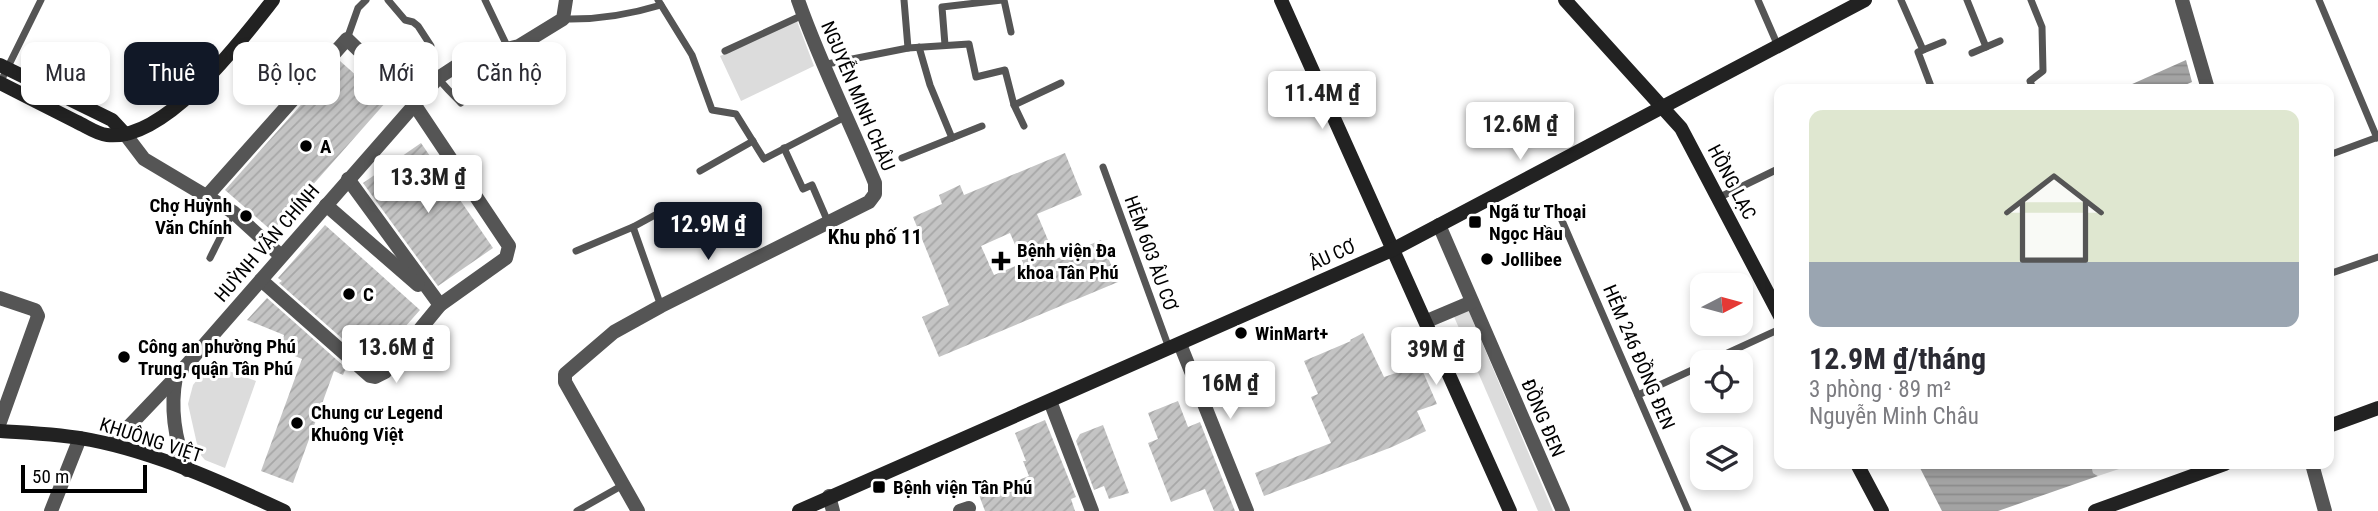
<!DOCTYPE html>
<html lang="vi">
<head>
<meta charset="utf-8">
<style>
	:root { --surface:#fff; --page:#f7f7f7; --text:#2b2b33; --muted:#7c7c81; --line:#e1e1e2; --accent:#111827 }
	body { margin:0; font-family:"Roboto Condensed",sans-serif; background:var(--page); color:var(--text); height:100vh; display:flex; flex-direction:column; font-size:26px; white-space:nowrap }
	* { box-sizing:border-box; margin:0 }
	p { font-size:23px; color:var(--muted) }
	.icon { flex:none; width:38px; height:38px; fill:none; stroke:currentColor; stroke-width:2; stroke-linecap:round; stroke-linejoin:round }
	.map { position:relative; flex:1; overflow:hidden }
	.details { position:absolute; left:1774px; top:84px; width:560px; height:385px; display:flex; flex-direction:column; background:var(--surface); border-radius:14px; box-shadow:0 4px 10px #0003 }
	.details>* { flex:none }
	.guide { position:absolute; left:21px; top:42px; width:665px; height:63px; display:flex; gap:14px }
	.needle { width:46px; rotate:84deg }
	.fabs { position:absolute; left:1690px; top:273px; display:grid; gap:14px }
	.fabs a { display:grid; place-items:center; width:63px; height:63px; border-radius:14px; background:var(--surface); box-shadow:0 4px 10px #0003; font-size:35px }
	.scale { position:absolute; left:21px; bottom:18px; width:126px; box-sizing:border-box; padding-left:7px; border:4px solid #000; border-top:0; font-size:19px; line-height:24px; white-space:nowrap; color:#000; -webkit-text-stroke:5px #fff; paint-order:stroke }
	.price { position:absolute; translate:-50% -60px; padding:0 16px; border-radius:7px; background:#fff; color:#222; font-size:23px; line-height:46px; filter:drop-shadow(0 2px 4px #0008) }
	.price::after { content:''; position:absolute; left:50%; top:42px; width:21px; height:16px; margin-left:-10px; background:inherit; clip-path:polygon(0 0,100% 0,50% 100%) }
	.price.active { background:var(--accent); color:#fff }
	ul { padding:0; list-style:none }
	li { display:grid; align-content:center; gap:14px; height:371px; padding:0 35px }
	li+li { border-top:2px solid var(--line) }
	li span { display:grid; place-items:center; height:217px; border-radius:14px; color:#555 }
	li>.icon { margin-inline-start:auto }
	span .icon { width:126px; height:126px; fill:#fffc; stroke-width:1 }
	li b { font-size:30px }
	.chip { padding:0 24px; border-radius:14px; background:var(--surface); box-shadow:0 4px 10px #0003; font-size:24px; line-height:63px }
	.chip.active { background:var(--accent); color:#fff }
	.map>svg:first-child { display:block }
</style>
</head>
<body>
<div class="map">
<svg width="2378" height="511" viewBox="0 0 2378 511">
	<defs>
		<pattern id="water-rules" width="6" height="5" patternUnits="userSpaceOnUse" patternTransform="scale(1.75)"><rect width="6" height="5" fill="#a3a3a3"/><path d="M0 2.5h6" fill="none" stroke="#8b8b8b"/></pattern>
		<pattern id="building-hatch" width="6" height="6" patternUnits="userSpaceOnUse" patternTransform="scale(1.75)"><rect width="6" height="6" fill="#c4c4c4"/><path d="M-1 1l2-2M0 6l6-6M5 7l2-2" fill="none" stroke="#a7a7a7"/></pattern>
	</defs>
	<rect width="100%" height="100%" fill="#fff"/>
	<!-- green -->
	<g fill="#dcdcdc">
		<polygon points="797,21 814,66 741,101 720,56"/>
		<polygon points="1467,307 1553,511 1538,511 1452,312"/>
		<polygon points="210,364 256,381 225,468 205,460 199,453 188,404 193,385"/>
		<polygon points="2091,464 2134,464 2098,476 2093,473"/>
	</g>
	<!-- water -->
	<g fill="url(#water-rules)">
		<polygon points="2186,60 2192,82 2176,89 2121,89"/>
		<polygon points="1918,464 2091,464 2093,473 2098,476 1998,511 1942,511"/>
	</g>
	<!-- building -->
	<g fill="url(#building-hatch)" fill-rule="evenodd">
		<polygon points="340,61 386,102 272,231 225,190"/>
		<polygon points="421,143 493,248 438,286 363,183"/>
		<path d="M1065,153L1082,195L1037,214L1056,259L1101,240L1118,282L939,357L922,317L949,305L913,217L942,204L939,195L960,185L964,195ZM1010,233L1023,263L994,275L981,246Z"/>
		<polygon points="325,225 420,310 373,363 355,347 354,349 279,283 282,281 278,278"/>
		<polygon points="267,298 346,368 343,375 334,371 293,483 261,471 302,359 281,350 284,335 247,320"/>
		<polygon points="1363,333 1384,377 1420,365 1437,404 1417,411 1426,431 1392,447 1264,496 1255,473 1331,443 1311,397 1318,394 1304,361 1351,341 1350,340"/>
		<polygon points="1178,401 1188,427 1200,422 1235,511 1214,511 1205,489 1171,502 1148,443 1158,439 1148,413"/>
		<polygon points="1045,420 1076,497 1071,499 1075,511 985,511 979,495 1029,476 1023,461 1026,461 1015,433"/>
		<polygon points="1103,425 1129,493 1109,499 1104,486 1094,490 1076,441 1080,434"/>
	</g>
	<g fill="none" stroke-linecap="round" stroke-linejoin="round">
		<!-- lane -->
		<g stroke="#555" stroke-width="7">
			<path d="M388,0L405,20L413,22L418,26L431,46C423,69 447,88 461,103"/>
			<polyline points="485,0 509,50"/>
			<polyline points="658,0 692,55 712,110 736,114 764,159 847,116"/>
			<polyline points="904,0 908,48"/>
			<polyline points="1004,0 1011,32"/>
			<polyline points="1758,0 1778,46"/>
			<polyline points="1901,0 1923,50 1918,52 1932,89"/>
			<polyline points="1967,0 1986,47"/>
			<polyline points="2031,0 2042,27 2043,71 2030,81 2033,89"/>
			<polyline points="2319,0 2377,138"/>
			<path d="M563,19C598,20 628,15 661,5"/>
			<polyline points="347,39 358,8 366,0"/>
			<polyline points="945,45 942,7 1002,0"/>
			<polyline points="919,47 930,85 952,138"/>
			<polyline points="1923,50 1943,42"/>
			<polyline points="725,51 803,15"/>
			<polyline points="1972,53 2000,41"/>
			<polyline points="822,65 908,48 969,44 976,77 1005,70 1014,105 1024,126"/>
			<polyline points="0,83 41,0"/>
			<polyline points="1014,105 1061,83"/>
			<polyline points="784,148 803,189 812,185 828,222"/>
			<polyline points="2329,155 2378,137"/>
			<polyline points="902,158 982,126"/>
			<polyline points="1103,167 1169,348"/>
			<polyline points="700,171 753,141"/>
			<polyline points="1718,198 1780,168"/>
			<polyline points="1560,216 1688,511"/>
			<polyline points="633,227 661,306"/>
			<polyline points="576,251 633,227 666,209"/>
			<polyline points="210,258 233,212"/>
			<polyline points="2329,274 2378,257"/>
			<polyline points="1708,362 1780,329"/>
			<polyline points="1638,395 1703,365"/>
			<polyline points="577,511 623,485"/>
		</g>
		<!-- street -->
		<g stroke="#555" stroke-width="14">
			<polyline points="2182,0 2208,89"/>
			<polyline points="125,134 144,159 233,212 281,256"/>
			<polyline points="348,179 440,305"/>
			<polyline points="207,196 347,39 414,104 509,246 506,258 440,305 385,372 375,377 370,376 261,280"/>
			<polyline points="326,205 418,285"/>
			<polyline points="1439,225 1563,511"/>
			<polyline points="0,298 35,310 38,316 0,422"/>
			<polyline points="1427,321 1472,302"/>
			<polyline points="1180,344 1247,511"/>
			<path d="M176,377C170,408 175,440 187,470"/>
			<polyline points="1050,401 1092,511"/>
			<polyline points="112,444 176,377 438,78 467,59 519,46 563,19 566,0"/>
			<polyline points="2312,464 2325,511"/>
			<polyline points="829,496 833,511"/>
			<polyline points="51,511 80,438"/>
			<path d="M638,511L565,382V374L614,332L661,306L869,202L875,194V183C850,122 820,63 798,0"/>
			<polyline points="960,511 969,508"/>
		</g>
		<!-- secondary -->
		<g stroke="#222" stroke-width="14">
			<polyline points="1281,0 1510,511"/>
			<polyline points="1565,0 1681,128 1780,316"/>
			<polyline points="0,65 112,120 125,134"/>
			<path d="M0,83C26,96 51,109 77,122C86,126 97,134 107,135C165,142 240,42 273,0"/>
			<polyline points="2329,426 2378,408"/>
			<path d="M0,431C30,433 62,434 91,440C157,453 223,483 284,511"/>
			<polyline points="1857,464 1882,511"/>
			<polyline points="799,511 1394,249 1865,0"/>
			<polyline points="2095,511 2225,464"/>
		</g>
	</g>
	<!-- markers -->
	<g fill="#000" stroke="#fff" stroke-width="2.5">
		<circle cx="306" cy="146" r="7"/>
		<circle cx="246" cy="216" r="7"/>
		<rect x="1468" y="215" width="14" height="14" rx="3.5"/>
		<circle cx="1487" cy="259" r="7"/>
		<path d="M997.5 250.5h7v7h7v7h-7v7h-7v-7h-7v-7h7z"/>
		<circle cx="349" cy="294" r="7"/>
		<circle cx="1241" cy="333" r="7"/>
		<circle cx="124" cy="357" r="7"/>
		<circle cx="297" cy="423" r="7"/>
		<rect x="872" y="480" width="14" height="14" rx="3.5"/>
	</g>
	<g text-anchor="middle" dominant-baseline="central" stroke-width="6" stroke-linejoin="round" paint-order="stroke">
		<!-- street labels -->
		<g font-size="19" fill="#000" stroke="#fff">
			<text transform="translate(858 96) rotate(67)">NGUYỄN MINH CHÂU</text>
			<text transform="translate(1732 182) rotate(62)">HỒNG LẠC</text>
			<text transform="translate(267 243) rotate(-49)">HUỲNH VĂN CHÍNH</text>
			<text transform="translate(1151 253) rotate(70)">HẺM 603 ÂU CƠ</text>
			<text transform="translate(1332 255) rotate(-24)">ÂU CƠ</text>
			<text transform="translate(1639 357) rotate(67)">HẺM 246 ĐỒNG ĐEN</text>
			<text transform="translate(1543 418) rotate(67)">ĐỒNG ĐEN</text>
			<text transform="translate(151 440) rotate(18)">KHUÔNG VIỆT</text>
		</g>
		<!-- poi labels -->
		<g font-size="19" font-weight="bold" fill="#000" stroke="#fff" text-anchor="start">
			<text x="320" y="146">A</text>
			<text x="232" y="205" text-anchor="end">Chợ Huỳnh<tspan x="232" dy="22">Văn Chính</tspan></text>
			<text x="1489" y="211">Ngã tư Thoại<tspan x="1489" dy="22">Ngọc Hầu</tspan></text>
			<text x="1017" y="250">Bệnh viện Đa<tspan x="1017" dy="22">khoa Tân Phú</tspan></text>
			<text x="1501" y="259">Jollibee</text>
			<text x="363" y="294">C</text>
			<text x="1255" y="333">WinMart+</text>
			<text x="138" y="346">Công an phường Phú<tspan x="138" dy="22">Trung, quận Tân Phú</tspan></text>
			<text x="311" y="412">Chung cư Legend<tspan x="311" dy="22">Khuông Việt</tspan></text>
			<text x="893" y="487">Bệnh viện Tân Phú</text>
		</g>
		<!-- neighbourhood labels -->
		<g font-size="21" font-weight="bold" fill="#000" stroke="#fff">
			<text x="875" y="237">Khu phố 11</text>
		</g>
	</g>
</svg>
<div class="fabs">
<a><svg class="needle" viewBox="-14 -14 28 28"><path d="M0-13l5 13h-10z" fill="#e53935"/><path d="M0 13l5-13h-10z" fill="#7c7c81"/></svg></a>
<a><svg class="icon" aria-label="locate" viewBox="0 0 24 24"><circle cx="12" cy="12" r="6"/><path d="M12 2v4M12 18v4M2 12h4M18 12h4"/></svg></a>
<a><svg class="icon" aria-label="layers" viewBox="0 0 24 24"><path d="M12 4l9 5-9 5-9-5zM3 14l9 5 9-5"/></svg></a>
</div>
<div class="scale">50 m</div>
<b class="price" style="left:1322px;top:131px">11.4M ₫</b>
<b class="price" style="left:1520px;top:162px">12.6M ₫</b>
<b class="price" style="left:428px;top:215px">13.3M ₫</b>
<b class="price active" style="left:708px;top:262px">12.9M ₫</b>
<b class="price" style="left:396px;top:385px">13.6M ₫</b>
<b class="price" style="left:1436px;top:387px">39M ₫</b>
<b class="price" style="left:1230px;top:421px">16M ₫</b>
<div class="guide">
<a class="chip">Mua</a>
<a class="chip active">Thuê</a>
<a class="chip">Bộ lọc</a>
<a class="chip">Mới</a>
<a class="chip">Căn hộ</a>
</div>
<section class="details">
<ul>
<li><span style="background:linear-gradient(#dfe7d0 70%,#9aa5b1 0)"><svg class="icon" aria-label="home" viewBox="0 0 24 24"><path d="M3 11l9-7 9 7M6 9v11h12V9"/></svg></span><div><b>12.9M ₫/tháng</b><p>3 phòng · 89 m²</p><p>Nguyễn Minh Châu</p></div></li>
</ul>
</section>
</div>
</body>
</html>
